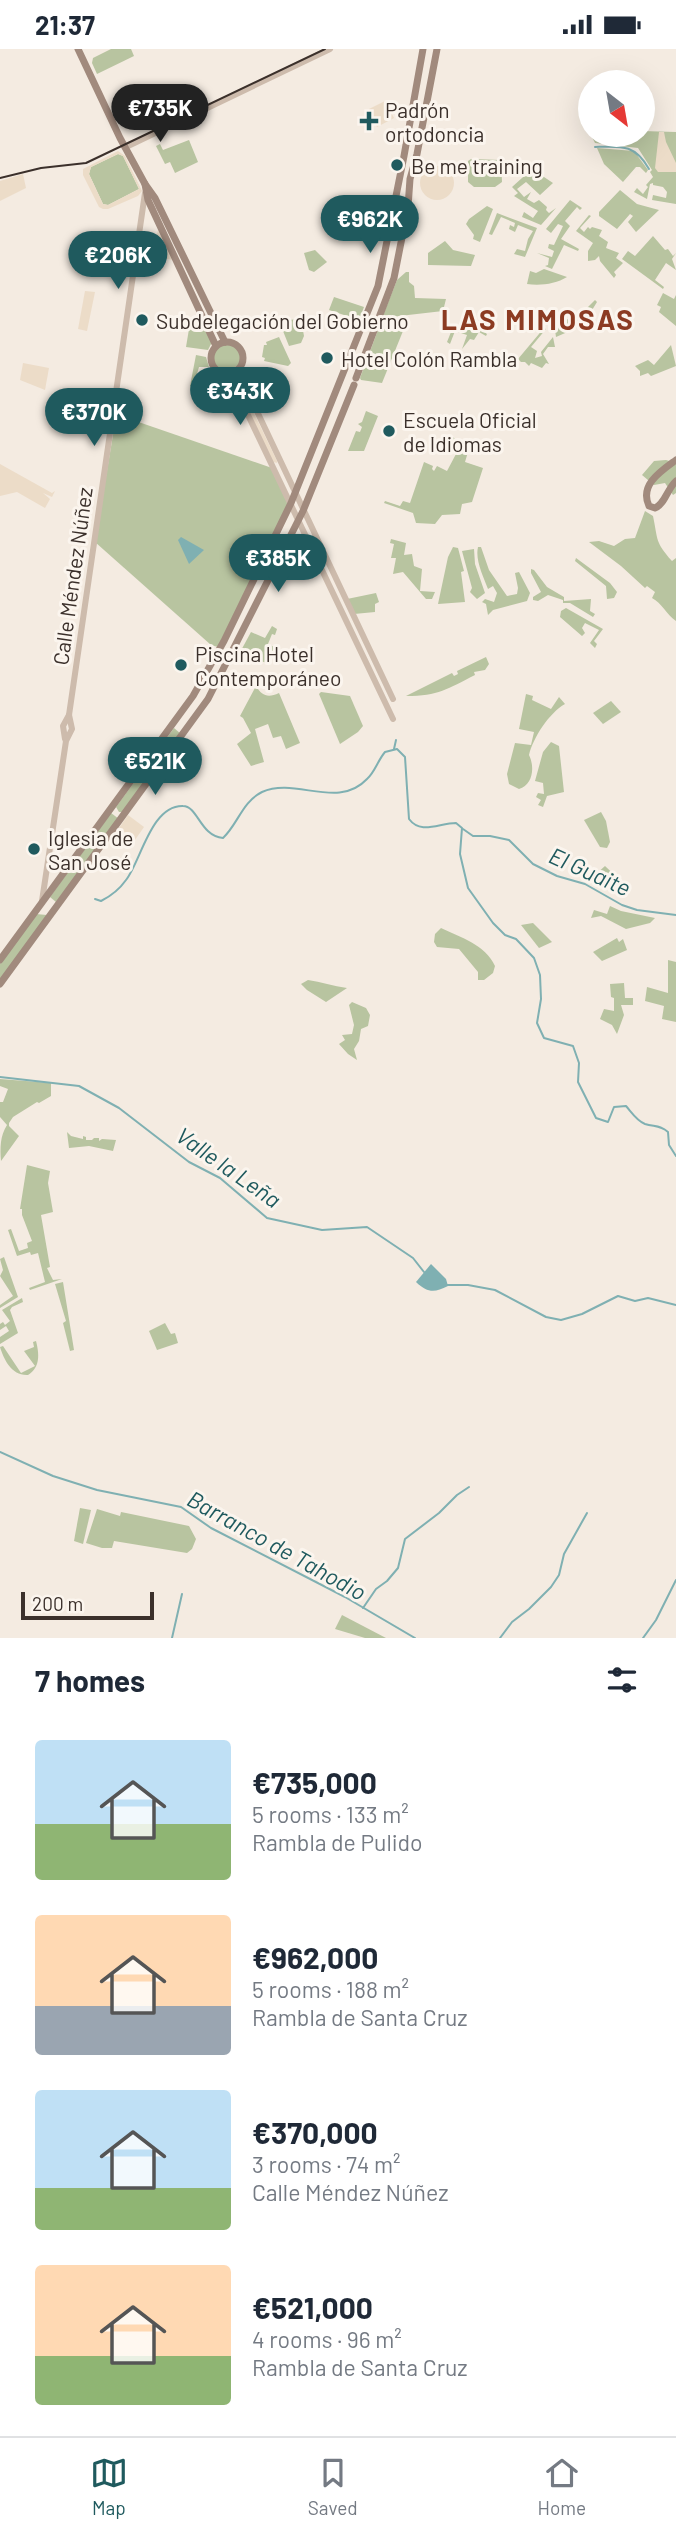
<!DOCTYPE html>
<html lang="en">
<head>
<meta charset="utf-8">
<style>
	:root { --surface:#fff; --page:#f2f2f3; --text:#1f2937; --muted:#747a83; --line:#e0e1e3; --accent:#1f5a5e }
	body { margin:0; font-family:Barlow,sans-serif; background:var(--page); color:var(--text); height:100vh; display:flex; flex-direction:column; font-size:26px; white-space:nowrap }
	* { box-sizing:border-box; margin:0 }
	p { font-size:23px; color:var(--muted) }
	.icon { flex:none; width:38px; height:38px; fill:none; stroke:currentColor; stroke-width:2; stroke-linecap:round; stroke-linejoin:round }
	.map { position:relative; height:1589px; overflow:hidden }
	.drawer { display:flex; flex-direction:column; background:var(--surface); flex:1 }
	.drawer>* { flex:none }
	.needle { width:46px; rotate:149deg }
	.fabs { position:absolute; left:578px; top:21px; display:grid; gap:14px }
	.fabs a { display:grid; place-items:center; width:77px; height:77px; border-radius:50%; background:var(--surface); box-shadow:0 7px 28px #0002; font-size:35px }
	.scale { position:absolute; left:21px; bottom:18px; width:133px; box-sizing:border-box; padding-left:7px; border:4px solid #3b302b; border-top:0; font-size:19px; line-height:24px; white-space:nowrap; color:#3b302b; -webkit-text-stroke:5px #fbf5ee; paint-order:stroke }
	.price { position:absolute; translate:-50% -60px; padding:0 16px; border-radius:24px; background:var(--accent); color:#fff; font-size:23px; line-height:46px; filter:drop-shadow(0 2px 4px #0008) }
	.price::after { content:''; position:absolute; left:50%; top:42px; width:21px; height:16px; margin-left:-10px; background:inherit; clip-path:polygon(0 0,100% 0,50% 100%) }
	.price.on { background:#222; color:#fff }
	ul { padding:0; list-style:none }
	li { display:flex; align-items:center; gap:21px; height:175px; padding:0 35px }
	li span { display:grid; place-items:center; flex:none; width:196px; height:140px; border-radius:7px; color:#555 }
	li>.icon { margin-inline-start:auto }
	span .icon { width:84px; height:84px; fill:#fffc; stroke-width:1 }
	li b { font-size:30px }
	h2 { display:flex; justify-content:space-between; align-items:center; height:84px; padding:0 35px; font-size:30px }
	.status { display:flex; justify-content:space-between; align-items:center; height:49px; padding:0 35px; background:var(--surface); direction:ltr }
	.status svg { height:19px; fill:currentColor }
	.tab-bar { display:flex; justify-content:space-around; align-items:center; height:98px; border-top:2px solid var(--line); background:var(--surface); font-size:19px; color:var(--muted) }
	.tab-bar a { display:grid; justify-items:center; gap:4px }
	.tab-bar .on { color:var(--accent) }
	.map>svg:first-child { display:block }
</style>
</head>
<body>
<div class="status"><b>21:37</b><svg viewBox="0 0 49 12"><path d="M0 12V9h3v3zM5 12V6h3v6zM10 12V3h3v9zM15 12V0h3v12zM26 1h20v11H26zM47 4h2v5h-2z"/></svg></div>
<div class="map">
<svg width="676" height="1589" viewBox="0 0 676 1589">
	<rect width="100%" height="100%" fill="#f4ebe1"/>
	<!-- green -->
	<g fill="#b8c4a0">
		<polygon points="111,0 131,0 134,7 97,25 92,14 93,9"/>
		<polygon points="642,82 676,83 676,155 652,151 653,146 666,149 667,143 663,138 653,136 653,134 650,135 647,150 634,143 637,139 643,145 648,138 646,136 653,128 650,123 652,121 638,99 595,94 591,86 642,86"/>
		<polygon points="189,91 198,113 175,124 170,113 165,115 156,97 160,95 163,101"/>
		<polygon points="597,99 634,102 648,121 646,124 640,118 636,118 623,133 604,115"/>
		<polygon points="118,105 123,107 139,140 108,156 103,155 89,125 91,118"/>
		<polygon points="471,110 501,111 502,133 495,138 474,138 468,133 468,112"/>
		<polygon points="532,120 553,134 540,146 526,133 517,140 524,148 531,143 527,150 534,154 539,151 547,158 546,161 549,164 556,159 541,176 522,168 524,163 533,169 538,162 514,147 518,144 512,138"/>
		<polygon points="620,141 637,155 659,161 636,183 628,173 633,167 630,165 617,180 599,167 599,163"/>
		<polygon points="570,151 582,159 580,161 577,158 565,172 570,177 561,190 579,200 578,202 564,196 552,220 545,217 548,216 549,209 537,204 552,208 554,202 548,199 549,195 554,196 563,177 558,175 551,184 546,180"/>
		<polygon points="487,157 493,160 480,193 473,190 474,186 466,175 469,170"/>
		<polygon points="497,164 537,179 525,208 514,205 517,200 525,202 528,190 533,182 518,176 515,183 509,180 510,176 514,178 515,174 501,168 492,186 489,185"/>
		<polygon points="589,166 591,167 580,179 584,183 588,178 590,180 592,178 602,181 599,187 608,193 606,199 619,204 616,209 623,214 614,223 616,226 614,229 600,212 599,207 595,211 588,212 588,202 593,194 576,182"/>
		<polygon points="653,187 665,201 668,200 673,207 676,204 672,210 676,221 666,214 655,231 664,238 663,240 622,210 628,202 635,207"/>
		<polygon points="445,192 453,201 475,206 471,217 428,216 428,204"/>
		<polygon points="315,201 327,213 314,223 309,221 304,204"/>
		<path d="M544,220L567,228C556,235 540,237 527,235L530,222L536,224Z"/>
		<polygon points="406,223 409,223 409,233 414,237 415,249 446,250 443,262 382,269 397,231"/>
		<polygon points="663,244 674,250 676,246 676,277 659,263 661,258 657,256"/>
		<polygon points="334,248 364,258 359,271 329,261"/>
		<polygon points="595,251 597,253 589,266 590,271 584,275 587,280 583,282 579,278 556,288 554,274 561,265 572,274"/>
		<polygon points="488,267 480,280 487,285 486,287 479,283 474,291 470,290 462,300 467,286 455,282 450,295 447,293 453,278 475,279 482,268"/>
		<polygon points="298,270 298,276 302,276 304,287 301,294 289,297 279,272"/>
		<polygon points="203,274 212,293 208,301 186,298 189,280"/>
		<polygon points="405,277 382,334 361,331 360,329 378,281"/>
		<polygon points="544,279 546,280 531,298 537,302 535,309 542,307 541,303 553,288 555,298 548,298 543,305 549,315 546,314 542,319 531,314 529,317 525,313 521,313 518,310"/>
		<polygon points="279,288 291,314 288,317 264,312 265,309 262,308 264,296 267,296 266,293"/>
		<circle cx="227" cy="309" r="14"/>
		<polygon points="671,296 676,317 651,327 648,324 640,327 640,322 635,317 648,311 654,316"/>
		<polygon points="196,306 206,308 209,318 199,318 195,332 201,335 204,333 207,320 210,319 218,327 214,344 190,337"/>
		<polygon points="366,362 378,367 364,402 348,402 356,382 360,383 362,378 358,375 362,373"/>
		<polygon points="124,368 272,419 289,454 218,598 211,596 95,493 115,374"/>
		<polygon points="453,388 468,403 465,413 483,419 472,453 462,455 460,465 442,466 435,475 416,474 413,464 384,454 385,452 400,457 403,452 410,454 424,413 433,417 432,420 434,422 437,417 447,422 456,405 446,400"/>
		<polygon points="666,411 676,414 676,444 673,446 665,434 654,436 642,426 654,412"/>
		<path d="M645,462L653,467C658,491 655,493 672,512L676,509V572C666,565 662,554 652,549L655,543L647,537L645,539L621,517L589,493L599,492L614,497L625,490L635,489Z"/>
		<polygon points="391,490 406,494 404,506 412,505 414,517 422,520 420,542 435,543 432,550 426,550 403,523 393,525 396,509 391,509 394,495 390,494"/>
		<polygon points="453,498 458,499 464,522 461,523 465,553 438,555 448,508"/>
		<path d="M478,498H481L489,521L507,547L517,545L518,539L515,524L519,523L530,544L527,552L493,561L488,566L486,555L482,553L485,550L494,553L497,544L493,537L488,540C483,527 475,511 478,498Z"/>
		<polygon points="474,500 475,515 485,544 477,550 470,543 472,539 462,502"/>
		<polygon points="576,509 610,534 617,543 614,549 607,550 606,537 575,512"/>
		<polygon points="531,520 534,521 547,538 564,548 564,552 591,550 590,562 595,565 593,568 570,554 563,554 563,551 548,546 538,552 533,551 533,548 541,543 531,524"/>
		<polygon points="376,544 379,553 375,555 375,563 354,565 347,550"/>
		<polygon points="566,559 603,580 594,592 597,595 595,599 590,594 599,581 585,574 582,579 585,584 582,587 560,568 561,562"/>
		<polygon points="272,577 277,580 275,586 272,585 268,595 274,598 268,614 238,607 251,583 265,589"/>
		<path d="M486,608L489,615L485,621L474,623L475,626C447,640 439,647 406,647L452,624L454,627L458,625L457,622Z"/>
		<path d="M256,637C262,647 268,649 279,644L300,694L286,700L281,687L273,689L268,675L255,680L264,713L251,717L237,695L251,684L243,669L240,667Z"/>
		<polygon points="321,643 350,647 363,677 358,683 340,695 319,645"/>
		<path d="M526,645L533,647L532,651L551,660L559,648L565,655C549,664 533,689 529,706C535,718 533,736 519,740L509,735L507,725L515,694L531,696L534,683L519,680Z"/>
		<polygon points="611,652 621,663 603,675 593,664"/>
		<polygon points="174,679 181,685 123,763 119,763 116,758"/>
		<polygon points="551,693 559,697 564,743 547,747 543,758 538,756 541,751 536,748 538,744 544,745 543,734 535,732 543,703"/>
		<polygon points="601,763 606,772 610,793 607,799 600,798 584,771"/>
		<polygon points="111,764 119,770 56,853 50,848"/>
		<polygon points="605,817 623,834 614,843 595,826"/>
		<polygon points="610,857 621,862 655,869 650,874 626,880 601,867 591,869 594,861 607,865"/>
		<polygon points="36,865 47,866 0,931 0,915"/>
		<polygon points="533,874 552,893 539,899 521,876"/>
		<path d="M441,879C461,889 485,895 495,917L493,924L484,931H478V923L459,900L437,898L434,893L435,885Z"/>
		<polygon points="617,889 619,893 623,890 627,901 602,912 593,903"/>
		<polygon points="668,911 676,913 676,973 662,970 664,957 645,952 647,938 668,944"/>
		<path d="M308,931C321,933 333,937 347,939L326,953L307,941L301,935Z"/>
		<polygon points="624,934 625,949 633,949 633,956 621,956 624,966 617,985 612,976 600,970 604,960 614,962 614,949 611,948 610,935"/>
		<polygon points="352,953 366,959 370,966 368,977 361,980 359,992 354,1000 357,1011 348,1005 339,995 345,991 342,986 352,985 354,976 349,956"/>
		<path d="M0,1030L51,1034V1047L39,1054L37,1053L13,1068L9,1074V1077L19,1087L1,1112C0,1099 0,1087 7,1076L0,1068V1053H3L8,1040L0,1037Z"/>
		<polygon points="67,1083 71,1087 83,1090 83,1087 86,1088 86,1091 92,1091 94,1089 99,1089 99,1092 102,1090 116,1091 113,1102 89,1097 69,1099"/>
		<polygon points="27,1116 50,1122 48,1134 53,1163 41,1166 50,1218 47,1219 53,1231 62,1230 30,1241 29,1239 45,1233 38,1204 31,1206 30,1203 17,1207 8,1181 11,1180 19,1202 28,1199 27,1194 32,1192 22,1166 22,1160 20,1160"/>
		<polygon points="4,1208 18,1248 0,1259 0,1256 13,1247 0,1227 3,1221 0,1210"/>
		<polygon points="63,1233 74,1301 70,1302 63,1274 66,1272 55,1235"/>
		<polygon points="22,1249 23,1253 12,1258 10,1261 18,1284 0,1295 0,1288 9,1282 6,1277 0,1281 0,1275 3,1273 5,1276 10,1272 2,1261"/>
		<polygon points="165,1274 171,1285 175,1284 178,1294 157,1301 149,1282"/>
		<path d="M36,1292C39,1304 41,1318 28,1326C12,1327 4,1311 0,1298L3,1297L21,1324L35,1317L24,1302L34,1298L33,1293Z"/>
		<polygon points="80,1459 91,1461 83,1495 74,1492"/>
		<polygon points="97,1460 120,1467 121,1463 126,1464 189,1477 196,1490 192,1500 187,1504 114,1492 112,1499 102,1499 86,1494"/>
		<polygon points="342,1566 386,1589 365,1589 335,1580"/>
	</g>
	<!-- plaza -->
	<g fill="#ecdcc8" fill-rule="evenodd">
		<polygon points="385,52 394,69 377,78 369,60"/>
		<polygon points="659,83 664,83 666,93 676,114 676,123 658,123 655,119"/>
		<path d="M118,102L125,107L142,142L138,147L108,160H103L99,158L83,126V120ZM118,105L123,107L139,140L108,156L103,155L89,125L91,118Z"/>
		<circle cx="437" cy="134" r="17"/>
		<polygon points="23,125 26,139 0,152 0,132"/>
		<polygon points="158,181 173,211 141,205 144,188 147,190 157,185"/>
		<polygon points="85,242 95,243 87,282 78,280"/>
		<polygon points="23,314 49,319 45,341 20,331"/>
		<polygon points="235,325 277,412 277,414 273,413 232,327"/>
		<polygon points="0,415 52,444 55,442 52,448 43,444 50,450 45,459 17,443 0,447"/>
		<polygon points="128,766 144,778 135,791 119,779"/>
	</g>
	<!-- water -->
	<g fill="#7fb0b2">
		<polygon points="181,488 204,501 189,515 178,491"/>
		<path d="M431,1215L446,1230L448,1237C434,1244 428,1244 416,1233Z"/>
	</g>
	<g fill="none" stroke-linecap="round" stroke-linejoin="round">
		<!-- stream -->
		<g stroke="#7fb0b2" stroke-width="2">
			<path d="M595,98C622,97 635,95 649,120"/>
			<polyline points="394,700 396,691"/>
			<polyline points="463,780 473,787 490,787 509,791 533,815 557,827 585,835 622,856 637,861 676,866"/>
			<path d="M95,850L101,852C111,847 119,841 126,831C141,812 151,756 183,757C198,757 200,787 223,789C238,775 242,753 262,743C296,728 338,761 367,730C375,723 378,711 385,703L397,700L405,708L409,770C421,786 439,774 456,774L462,779L460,805L468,839L493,874L505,886L516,890L534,909L540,926L541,950L537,974L544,989L573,997L579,1014L578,1033L596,1069L608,1073L614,1058L626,1057C632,1064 637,1072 645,1075C655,1078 660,1076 668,1083L669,1096L676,1107"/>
			<polyline points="0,1028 79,1037 119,1059 189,1113 220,1129 267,1169 322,1181 367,1178 413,1209 424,1223"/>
			<polyline points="447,1236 468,1236 495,1241 546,1268 561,1271 582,1265 618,1247 635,1252 648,1249 676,1256"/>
			<polyline points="0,1403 53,1427 97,1441 181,1458 211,1479 345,1548 415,1589"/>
			<polyline points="363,1559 376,1540 387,1532 398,1519 405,1490 439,1464 457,1446 469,1438"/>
			<polyline points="172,1589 182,1545"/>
			<polyline points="500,1589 512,1573 529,1560 551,1538 559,1526 564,1505 587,1464"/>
			<polyline points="643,1589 656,1571 676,1531"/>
		</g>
		<!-- tertiary -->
		<g stroke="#cdbbac" stroke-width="6">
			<polyline points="126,98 330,0"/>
			<polyline points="237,320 393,650"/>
			<polyline points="228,324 393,670"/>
			<polyline points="65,690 63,677 69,666"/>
			<polyline points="42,852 66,692 72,680 69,666 145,144"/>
		</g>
		<!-- secondary -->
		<g stroke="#a18a7d" stroke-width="7">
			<polyline points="78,0 120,89 145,135 155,149 225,293"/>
			<polyline points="145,135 148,151 216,297"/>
			<circle cx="227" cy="309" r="16"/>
			<polyline points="356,329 394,229 408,158 410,130 417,105 437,0"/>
			<path d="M676,411C661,422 639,436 649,457L655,459C665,455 667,440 676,432"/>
			<polyline points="0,911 193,647 224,592 291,454 378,237 404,107 423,0"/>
			<polyline points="0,935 208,650 303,462 354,336"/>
		</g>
		<!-- tram -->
		<polyline stroke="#3b302b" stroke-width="2" points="0,129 41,119 86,114 325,0"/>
	</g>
	<!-- markers -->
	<g fill="#1f5a5e" stroke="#fbf5ee" stroke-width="2.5">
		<path d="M365.5 61.5h7v7h7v7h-7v7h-7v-7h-7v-7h7z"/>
		<circle cx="397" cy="116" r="7"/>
		<circle cx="142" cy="271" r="7"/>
		<circle cx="327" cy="309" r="7"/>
		<circle cx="389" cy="382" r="7"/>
		<circle cx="181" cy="616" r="7"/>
		<circle cx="34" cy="800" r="7"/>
	</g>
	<g text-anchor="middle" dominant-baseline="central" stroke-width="6" stroke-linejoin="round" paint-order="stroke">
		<!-- poi labels -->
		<g font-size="21" fill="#3b302b" stroke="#fbf5ee" text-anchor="start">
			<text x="385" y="60">Padrón<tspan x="385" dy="24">ortodoncia</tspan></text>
			<text x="411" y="116">Be me training</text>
			<text x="156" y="271">Subdelegación del Gobierno</text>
			<text x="341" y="309">Hotel Colón Rambla</text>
			<text x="403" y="370">Escuela Oficial<tspan x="403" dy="24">de Idiomas</tspan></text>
			<text x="195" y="604">Piscina Hotel<tspan x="195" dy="24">Contemporáneo</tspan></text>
			<text x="48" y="788">Iglesia de<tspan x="48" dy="24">San José</tspan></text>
		</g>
		<!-- street labels -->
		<g font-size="21" fill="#3b302b" stroke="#fbf5ee">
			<text transform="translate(72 527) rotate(-82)">Calle Méndez Núñez</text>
		</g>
		<!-- water labels -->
		<g font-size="23" font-style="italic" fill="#1f5a5e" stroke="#fbf5ee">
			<text transform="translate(590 822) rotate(24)">El Guaite</text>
			<text transform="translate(229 1118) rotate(35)">Valle la Leña</text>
			<text transform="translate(277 1496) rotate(29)">Barranco de Tahodio</text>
		</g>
		<!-- district labels -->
		<g font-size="28" font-weight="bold" letter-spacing="2" fill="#8c3b22" stroke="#fbf5ee">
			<text x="538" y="270">LAS MIMOSAS</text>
		</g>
	</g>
</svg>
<div class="fabs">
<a><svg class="needle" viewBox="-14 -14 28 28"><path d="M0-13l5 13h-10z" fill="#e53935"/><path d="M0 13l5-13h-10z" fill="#747a83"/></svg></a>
</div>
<div class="scale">200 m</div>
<b class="price on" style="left:160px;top:95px">€735K</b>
<b class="price" style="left:370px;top:206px">€962K</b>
<b class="price" style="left:118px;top:242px">€206K</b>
<b class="price" style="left:240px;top:378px">€343K</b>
<b class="price" style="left:94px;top:399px">€370K</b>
<b class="price" style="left:278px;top:545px">€385K</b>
<b class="price" style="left:155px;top:748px">€521K</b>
</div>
<section class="drawer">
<h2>7 homes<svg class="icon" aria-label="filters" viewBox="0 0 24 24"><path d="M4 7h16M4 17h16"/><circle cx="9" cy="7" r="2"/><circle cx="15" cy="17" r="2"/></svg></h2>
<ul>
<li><span style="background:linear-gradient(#bfe0f5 60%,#8fb573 0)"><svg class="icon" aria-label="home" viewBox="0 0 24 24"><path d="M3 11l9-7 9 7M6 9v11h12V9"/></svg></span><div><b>€735,000</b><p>5 rooms · 133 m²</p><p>Rambla de Pulido</p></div></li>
<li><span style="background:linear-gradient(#ffd9b3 65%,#9aa5b1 0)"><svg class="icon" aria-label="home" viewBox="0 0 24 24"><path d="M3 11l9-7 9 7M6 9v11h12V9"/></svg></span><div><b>€962,000</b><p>5 rooms · 188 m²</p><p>Rambla de Santa Cruz</p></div></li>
<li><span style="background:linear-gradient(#bfe0f5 70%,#8fb573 0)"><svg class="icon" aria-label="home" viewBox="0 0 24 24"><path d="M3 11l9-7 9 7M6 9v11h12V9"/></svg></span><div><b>€370,000</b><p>3 rooms · 74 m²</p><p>Calle Méndez Núñez</p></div></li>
<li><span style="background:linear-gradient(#ffd9b3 65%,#8fb573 0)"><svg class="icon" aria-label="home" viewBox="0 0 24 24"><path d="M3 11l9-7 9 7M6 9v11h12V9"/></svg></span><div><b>€521,000</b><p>4 rooms · 96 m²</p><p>Rambla de Santa Cruz</p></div></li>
</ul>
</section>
<nav class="tab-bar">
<a class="on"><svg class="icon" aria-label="map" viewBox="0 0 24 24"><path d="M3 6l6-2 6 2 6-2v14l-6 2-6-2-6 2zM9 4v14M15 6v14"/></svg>Map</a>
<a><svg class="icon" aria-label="saved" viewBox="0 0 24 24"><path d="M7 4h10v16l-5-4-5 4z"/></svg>Saved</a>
<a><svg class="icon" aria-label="home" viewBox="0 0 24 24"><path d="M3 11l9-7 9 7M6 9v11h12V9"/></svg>Home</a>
</nav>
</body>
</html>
